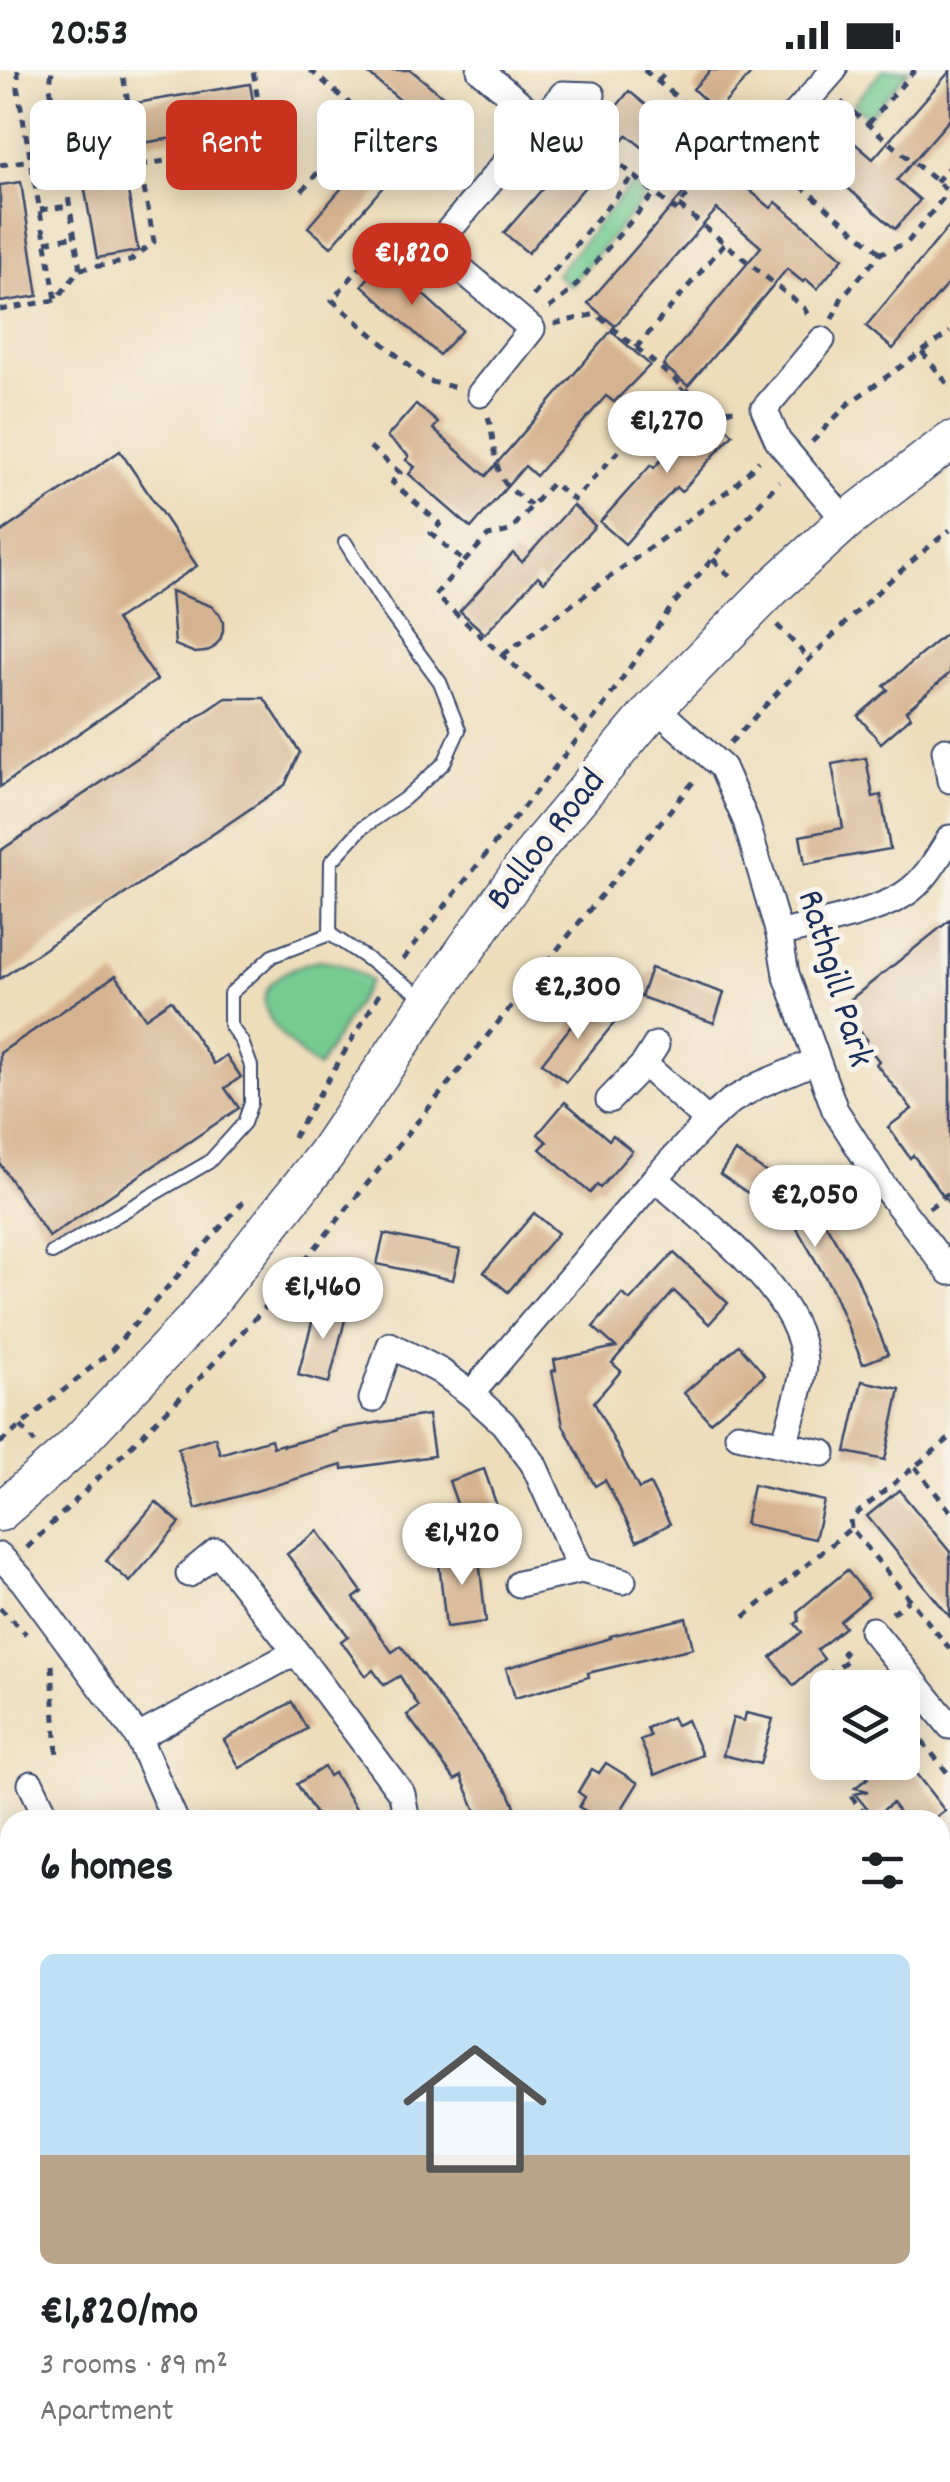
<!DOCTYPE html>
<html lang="en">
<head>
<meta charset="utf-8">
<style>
	:root { --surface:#fff; --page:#f2f2f2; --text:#202124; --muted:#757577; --accent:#c8321e }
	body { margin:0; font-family:Dekko,sans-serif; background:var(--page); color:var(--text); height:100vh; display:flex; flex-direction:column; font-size:38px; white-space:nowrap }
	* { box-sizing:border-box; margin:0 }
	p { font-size:32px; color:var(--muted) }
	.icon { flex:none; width:55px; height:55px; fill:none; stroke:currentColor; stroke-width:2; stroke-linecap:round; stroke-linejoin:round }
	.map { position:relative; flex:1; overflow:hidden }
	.sheet { position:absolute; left:0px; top:1740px; width:950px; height:672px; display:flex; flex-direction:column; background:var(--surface); border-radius:30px 30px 0 0; box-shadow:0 5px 25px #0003 }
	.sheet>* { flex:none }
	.guide { position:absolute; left:30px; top:30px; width:890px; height:90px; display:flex; gap:20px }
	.controls { position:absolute; left:810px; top:1600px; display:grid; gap:20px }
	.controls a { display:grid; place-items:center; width:110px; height:110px; border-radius:15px; background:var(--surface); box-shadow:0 5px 25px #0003; font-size:50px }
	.price { position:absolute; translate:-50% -85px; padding:0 22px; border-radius:35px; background:#fff; color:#222; font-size:32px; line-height:65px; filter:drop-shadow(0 2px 5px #0008) }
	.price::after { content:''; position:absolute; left:50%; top:60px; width:30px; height:22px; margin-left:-15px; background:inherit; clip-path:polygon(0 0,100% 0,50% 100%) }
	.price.on { background:var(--accent); color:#fff }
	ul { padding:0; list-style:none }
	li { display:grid; align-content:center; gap:20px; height:530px; padding:0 40px }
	li span { display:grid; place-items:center; height:310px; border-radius:15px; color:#555 }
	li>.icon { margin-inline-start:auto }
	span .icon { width:180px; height:180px; fill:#fffc; stroke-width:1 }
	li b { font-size:42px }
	h2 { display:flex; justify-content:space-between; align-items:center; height:120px; padding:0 40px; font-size:42px }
	.pill { padding:0 35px; border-radius:15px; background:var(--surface); box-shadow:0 5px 25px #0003; font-size:35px; line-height:90px }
	.pill.on { background:var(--accent); color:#fff }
	.status { display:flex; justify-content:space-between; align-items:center; height:70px; padding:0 50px; background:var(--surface); direction:ltr }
	.status svg { height:28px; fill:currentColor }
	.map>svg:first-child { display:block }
</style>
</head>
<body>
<div class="status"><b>20:53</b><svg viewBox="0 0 49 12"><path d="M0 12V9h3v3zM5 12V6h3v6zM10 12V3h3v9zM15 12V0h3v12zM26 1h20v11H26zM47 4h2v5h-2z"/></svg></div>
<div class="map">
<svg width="950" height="2412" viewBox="0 0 950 2412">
	<rect width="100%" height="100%" fill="#f7f3e8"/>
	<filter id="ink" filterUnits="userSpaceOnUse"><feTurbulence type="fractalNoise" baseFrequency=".01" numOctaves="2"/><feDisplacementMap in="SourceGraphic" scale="20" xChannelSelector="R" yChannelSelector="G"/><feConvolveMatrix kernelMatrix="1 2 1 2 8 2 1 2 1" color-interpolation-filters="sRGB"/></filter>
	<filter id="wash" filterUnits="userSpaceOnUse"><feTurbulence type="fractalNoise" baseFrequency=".0048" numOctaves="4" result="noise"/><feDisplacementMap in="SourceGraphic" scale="40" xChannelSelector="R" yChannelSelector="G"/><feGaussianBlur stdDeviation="2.25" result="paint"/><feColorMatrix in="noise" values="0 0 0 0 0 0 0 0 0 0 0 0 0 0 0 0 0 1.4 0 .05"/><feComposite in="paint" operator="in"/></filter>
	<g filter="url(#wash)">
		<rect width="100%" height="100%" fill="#edb"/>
		<!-- green -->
		<g fill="#74cb90" stroke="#487d77" stroke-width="2.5">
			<polygon points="883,0 909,0 868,47 853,34"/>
			<polygon points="633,112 647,125 570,216 556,204"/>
			<path d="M318,890C340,891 352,898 370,911L318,998C267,958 229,913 318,890Z"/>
		</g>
		<g id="blocks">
			<!-- building -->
			<g fill="#d6b390">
				<polygon points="364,0 411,0 468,47 448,70"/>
				<polygon points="711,0 754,0 717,42 693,19"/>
				<polygon points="950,1 950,49 897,110 920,130 895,159 811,86 836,57 873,89"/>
				<polygon points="250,14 257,54 143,73 136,33"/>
				<polygon points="629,21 771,138 776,132 843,188 817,219 806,209 803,212 787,199 688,316 663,295 761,177 717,139 615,256 588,233 689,117 647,81 627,65 600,97 601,98 528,183 504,163 578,78 581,81"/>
				<polygon points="119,67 138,181 97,188 77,75"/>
				<polygon points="378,76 401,96 331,177 308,157"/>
				<polygon points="21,112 38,226 0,232 0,115"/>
				<polygon points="950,155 950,211 893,279 866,256"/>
				<polygon points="381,194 390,194 462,260 439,285 362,215"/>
				<polygon points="611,261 650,295 614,332 606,326 536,406 525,396 471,458 409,404 415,397 406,390 409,386 387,367 416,334 438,353 433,359 486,406"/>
				<polygon points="706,340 733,364 681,422 676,417 625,474 600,452 651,395 654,398"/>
				<polygon points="120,381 197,496 116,550 157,610 0,717 0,463"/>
				<polygon points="573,435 595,456 544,512 538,506 485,564 460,541 513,483 522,492"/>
				<polygon points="171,521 211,536 219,543 223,551 223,561 220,570 213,578 205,582 195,583 175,575"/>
				<polygon points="950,560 950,603 906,641 911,647 881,673 858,646 888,620 884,616"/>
				<polygon points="226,628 264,628 300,682 285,715 0,909 0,781"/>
				<polygon points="866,688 873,727 881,725 890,779 805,794 800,766 843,758 832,694"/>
				<polygon points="950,850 950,1135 913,1085 910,1088 888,1057 912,1039 876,994 879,991 864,972 867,970 841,937"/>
				<polygon points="651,898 724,923 714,953 641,927"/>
				<polygon points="116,905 145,948 171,930 214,994 226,985 241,1007 225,1018 239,1038 49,1167 0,1094 0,983"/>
				<polygon points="590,932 615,952 566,1012 542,993"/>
				<polygon points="565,1032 609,1070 613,1065 632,1081 600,1118 597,1115 590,1123 540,1079 547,1072 538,1064"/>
				<polygon points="735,1081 815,1136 856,1205 888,1284 863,1294 832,1219 795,1155 720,1104"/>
				<polygon points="534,1143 558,1163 508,1222 484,1202"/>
				<polygon points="384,1164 460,1180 453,1210 377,1194"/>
				<polygon points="674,1183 728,1233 709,1254 674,1221 612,1293 621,1301 594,1332 639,1419 650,1414 670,1454 637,1471 605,1410 595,1416 563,1355 552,1301 556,1300 554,1290 616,1277 593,1257 622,1224 630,1230"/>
				<polygon points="318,1230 348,1238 329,1313 298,1305"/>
				<polygon points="739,1275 765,1305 710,1352 684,1323"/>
				<polygon points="862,1311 900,1319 885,1390 846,1382"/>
				<polygon points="428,1345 434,1386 343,1399 342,1395 196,1439 178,1378 215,1367 220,1384 271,1369 273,1377 283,1374 283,1376 337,1361 337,1359"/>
				<polygon points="484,1399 499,1442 464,1454 449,1411"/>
				<polygon points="753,1415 824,1431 815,1469 745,1454"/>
				<polygon points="899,1420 950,1482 950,1547 867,1446"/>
				<polygon points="156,1432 180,1453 130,1512 106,1491"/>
				<polygon points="318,1461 362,1522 354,1528 382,1568 392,1582 401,1576 509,1723 521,1750 480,1750 461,1706 455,1710 407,1645 419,1637 400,1606 384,1615 373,1600 366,1606 341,1571 348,1566 287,1484"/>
				<polygon points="478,1480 486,1552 446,1557 438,1484"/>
				<polygon points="847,1500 869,1527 840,1551 845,1557 817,1580 824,1589 794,1616 771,1587 802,1562 795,1554 799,1551 798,1541"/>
				<polygon points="686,1548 693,1578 588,1603 589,1607 515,1628 506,1598 611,1568 610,1566"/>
				<polygon points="292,1632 307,1659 240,1698 224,1670"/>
				<polygon points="746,1643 773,1649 760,1694 723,1685 733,1648 744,1651"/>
				<polygon points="672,1647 676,1655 687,1650 702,1685 655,1705 640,1670 650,1666 647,1658"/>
				<polygon points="856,1692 907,1692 945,1741 933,1750 905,1750 892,1733 874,1747 855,1724 868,1721 855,1718 868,1708"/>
				<polygon points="606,1693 638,1713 615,1750 602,1750 579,1737 585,1727 578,1722 585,1710 592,1699 599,1703"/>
				<polygon points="324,1697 329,1706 334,1703 357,1740 340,1750 319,1750 297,1714"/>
			</g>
		</g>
	</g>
	<g filter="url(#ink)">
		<use href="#blocks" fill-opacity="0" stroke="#3b496c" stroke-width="2.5"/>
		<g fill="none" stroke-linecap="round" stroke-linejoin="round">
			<defs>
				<g id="lane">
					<polyline points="330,864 331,792 362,758 404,729 444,693 459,660 440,612 388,541 345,472"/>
					<polyline points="52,1183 209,1092 244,1053 251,1033 251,996 242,972 230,955 230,924 272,886 330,864 427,929"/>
				</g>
				<g id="street">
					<polyline points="480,0 540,50"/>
					<polyline points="783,58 834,0"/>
					<polyline points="822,270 764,339 778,371 846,451"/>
					<polyline points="480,324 532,259 435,177 563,24 592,25"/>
					<polyline points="655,637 722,697 746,751 779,864 786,904 835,1040 882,1114 950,1202"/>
					<polyline points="945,680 950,710"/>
					<path d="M779,864C812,855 880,842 906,823C926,810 937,788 950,768"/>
					<polyline points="644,994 708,1051"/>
					<polyline points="609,1030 644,994 656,975"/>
					<path d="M655,1108C704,1152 800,1221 804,1291C805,1307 789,1356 784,1374"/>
					<polyline points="471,1324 655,1108 708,1051 731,1031 759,1015 816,991"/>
					<polyline points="372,1329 390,1275 440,1301 471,1324 503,1353 533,1393 581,1500"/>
					<polyline points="738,1365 823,1383"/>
					<polyline points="0,1486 23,1511 138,1667 175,1750"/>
					<polyline points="189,1504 217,1481 296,1582 402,1724 407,1750"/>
					<polyline points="519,1514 581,1500 623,1511"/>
					<polyline points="872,1560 950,1656"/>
					<polyline points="138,1667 296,1582"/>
					<polyline points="31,1714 48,1750"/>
					<polyline points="0,1889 10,1885"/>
					<polyline points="940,1988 942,1988"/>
					<polyline points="0,2089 10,2094"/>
					<polyline points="940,2121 950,2136"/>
					<polyline points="200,2402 205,2412"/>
					<polyline points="387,2402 391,2412"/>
					<polyline points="547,2402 554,2412"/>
					<polyline points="889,2402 897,2412"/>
					<polyline points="624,2412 639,2402"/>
				</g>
				<polyline id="secondary" points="0,1442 70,1381 199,1245 326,1084 429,931 541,773 655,637 772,518 846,451 950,371"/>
			</defs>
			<!-- lane casing -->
			<use href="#lane" stroke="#3b496c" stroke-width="16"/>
			<!-- street casing -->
			<use href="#street" stroke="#3b496c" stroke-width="29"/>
			<!-- secondary casing -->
			<use href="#secondary" stroke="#3b496c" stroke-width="41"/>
			<!-- path -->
			<g stroke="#3b496c" stroke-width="5" stroke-dasharray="8 8" stroke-linecap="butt">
				<polyline points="18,0 18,21 56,229"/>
				<polyline points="310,0 452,120"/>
				<polyline points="644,0 732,73"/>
				<polyline points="658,11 668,0"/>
				<polyline points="841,32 948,121"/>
				<polyline points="868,54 915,0"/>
				<polyline points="573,55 675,140 739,64 761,61"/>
				<polyline points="739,64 881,183"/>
				<polyline points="58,74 134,61"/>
				<polyline points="0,95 60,85"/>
				<polyline points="140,95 265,75 253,0"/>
				<polyline points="936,112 950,96"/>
				<polyline points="302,121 365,47"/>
				<polyline points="679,136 804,238 809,247"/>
				<polyline points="40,140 69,136"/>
				<polyline points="413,171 389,164 332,230 427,311 454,317"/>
				<polyline points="46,172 74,166"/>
				<polyline points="80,199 130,191 154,172 122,0"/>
				<polyline points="533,226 634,105"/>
				<polyline points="549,238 571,221 655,123"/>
				<polyline points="0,240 56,230 80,199 50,16 52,0"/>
				<polyline points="832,249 842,227 881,183 907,173 948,122"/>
				<polyline points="554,254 596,244 712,341 741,340"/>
				<polyline points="636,278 725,173"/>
				<polyline points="922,282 950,317"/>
				<path d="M488,347C495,368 492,393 505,413C511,421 523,429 531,435"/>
				<polyline points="812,372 848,334 950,262"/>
				<polyline points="370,377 400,403 392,412 440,454 431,463 464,492 435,525 585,659"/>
				<polyline points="713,489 734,511"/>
				<polyline points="464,492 488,466 510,461 552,413 574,430 625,374 642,365 683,318"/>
				<polyline points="777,555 809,589"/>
				<polyline points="503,585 733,417 759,391"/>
				<path d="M730,673C800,599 869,523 950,460"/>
				<polyline points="403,889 602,638 672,536 779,411"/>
				<polyline points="293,1068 380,923"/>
				<polyline points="929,1138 950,1122"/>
				<polyline points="21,1356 35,1373"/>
				<polyline points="0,1373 111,1281 243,1132"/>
				<polyline points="915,1397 950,1441"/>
				<polyline points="851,1458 850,1449 950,1368"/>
				<polyline points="27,1478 199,1309 281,1220 698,706"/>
				<polyline points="0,1538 26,1564"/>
				<polyline points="892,1543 909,1530"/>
				<polyline points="744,1547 851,1458 950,1579"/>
				<polyline points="52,1595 57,1687"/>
				<polyline points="814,1615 849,1589 843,1583 852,1576"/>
				<polyline points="902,1646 950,1706"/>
				<polyline points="851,1726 869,1750"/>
				<polyline points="940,1770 950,1763"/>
				<polyline points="940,1865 950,1878"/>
			</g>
			<!-- lane -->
			<use href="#lane" stroke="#fff" stroke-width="12"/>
			<!-- street -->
			<use href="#street" stroke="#fff" stroke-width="25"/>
			<!-- secondary -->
			<use href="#secondary" stroke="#fff" stroke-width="38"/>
		</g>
	</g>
	<g text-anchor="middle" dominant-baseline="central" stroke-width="10" stroke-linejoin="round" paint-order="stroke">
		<!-- street labels -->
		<g font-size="38" fill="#1b2f5e" stroke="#f7f3e8">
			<text transform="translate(548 771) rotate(-52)">Balloo Road</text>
			<text transform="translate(833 909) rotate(73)">Rathgill Park</text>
		</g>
	</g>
</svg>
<div class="controls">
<a><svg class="icon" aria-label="layers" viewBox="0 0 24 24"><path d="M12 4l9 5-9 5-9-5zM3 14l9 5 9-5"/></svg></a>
</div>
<b class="price on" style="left:412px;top:238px">€1,820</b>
<b class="price" style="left:667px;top:406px">€1,270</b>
<b class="price" style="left:578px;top:972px">€2,300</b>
<b class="price" style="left:815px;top:1180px">€2,050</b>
<b class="price" style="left:323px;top:1272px">€1,460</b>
<b class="price" style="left:462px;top:1518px">€1,420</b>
<div class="guide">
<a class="pill">Buy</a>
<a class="pill on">Rent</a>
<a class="pill">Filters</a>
<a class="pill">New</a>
<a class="pill">Apartment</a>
</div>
<section class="sheet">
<h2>6 homes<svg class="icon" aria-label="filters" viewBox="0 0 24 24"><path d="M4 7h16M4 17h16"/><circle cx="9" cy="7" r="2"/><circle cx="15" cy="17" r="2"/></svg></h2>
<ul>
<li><span style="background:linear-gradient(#bfe0f5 65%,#b9a48a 0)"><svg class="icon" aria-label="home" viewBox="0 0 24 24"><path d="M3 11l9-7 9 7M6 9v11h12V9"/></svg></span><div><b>€1,820/mo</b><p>3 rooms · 89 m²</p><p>Apartment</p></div></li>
</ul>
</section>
</div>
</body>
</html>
